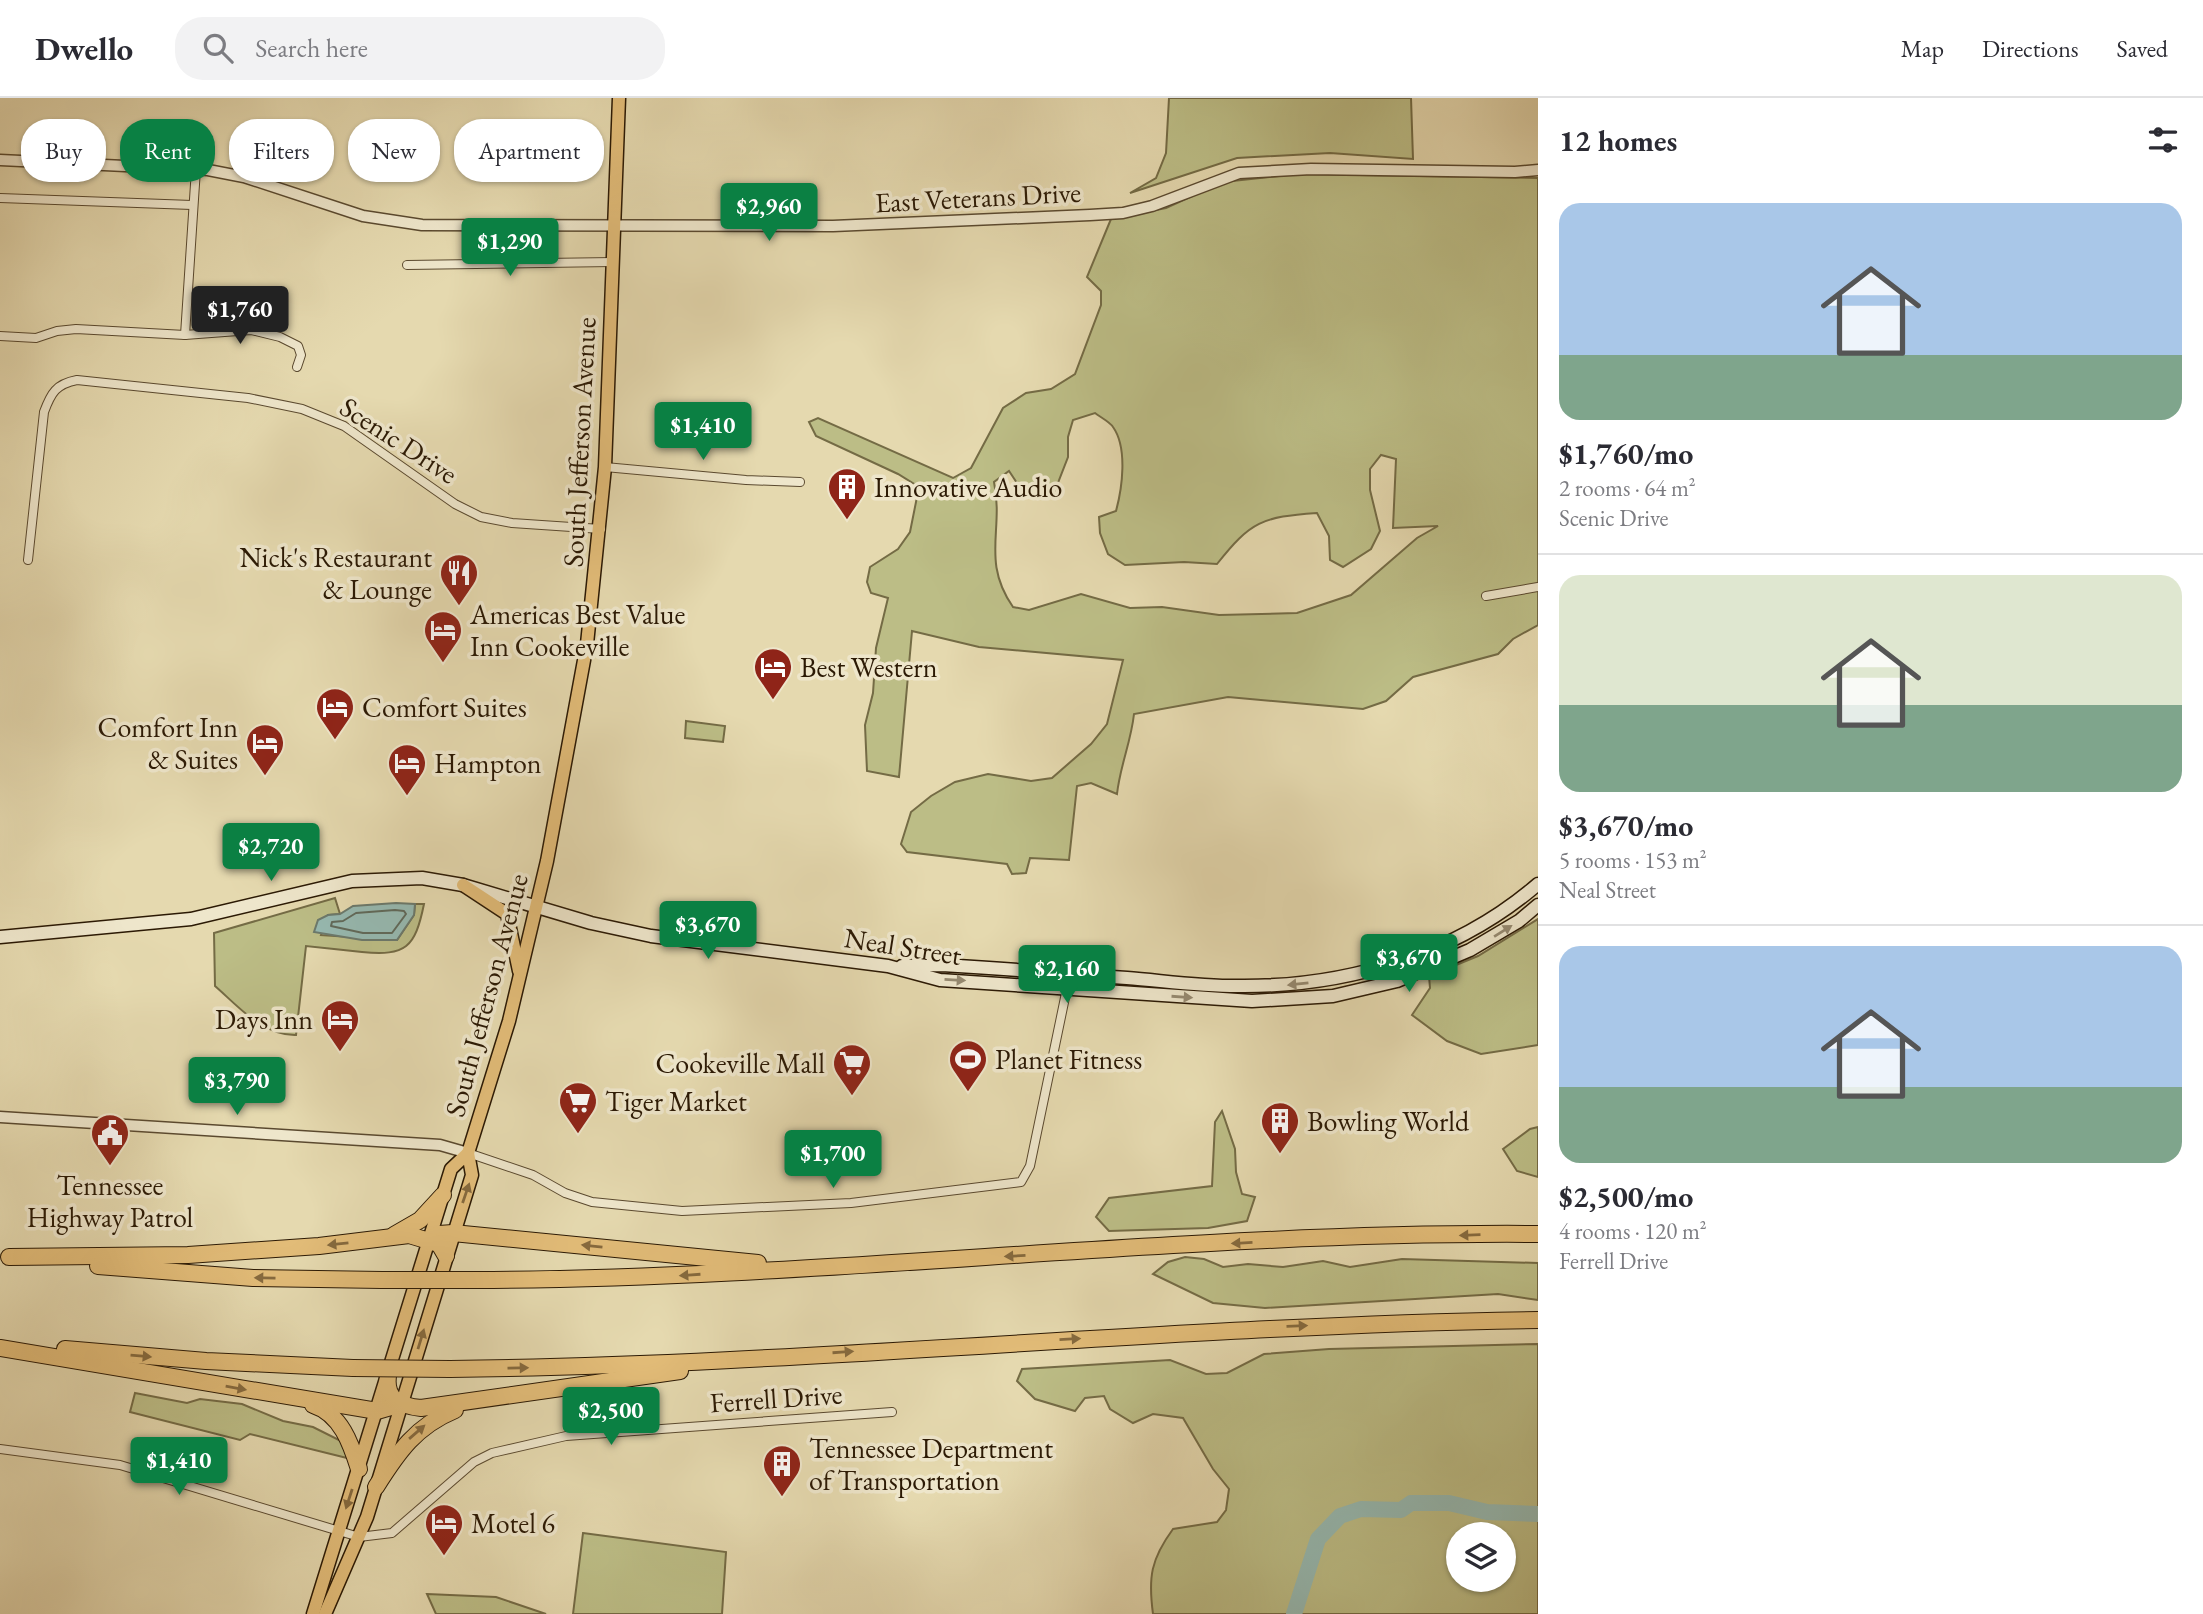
<!DOCTYPE html>
<html lang="en">
<head>
<meta charset="utf-8">
<style>
	:root { --surface:#fff; --page:#f2f2f3; --text:#2b2b33; --muted:#7c7c81; --line:#e1e1e2; --accent:#0b8043 }
	body { margin:0; font-family:"EB Garamond",serif; background:var(--page); color:var(--text); height:100vh; display:flex; flex-direction:column; font-size:26px; white-space:nowrap }
	* { box-sizing:border-box; margin:0 }
	p { font-size:23px; color:var(--muted) }
	.icon { flex:none; width:38px; height:38px; fill:none; stroke:currentColor; stroke-width:2; stroke-linecap:round; stroke-linejoin:round }
	.map { position:relative; flex:1; overflow:hidden }
	.sheet { display:flex; flex-direction:column; background:var(--surface); width:665px }
	.sheet>* { flex:none }
	.guide { position:absolute; left:21px; top:21px; width:665px; height:63px; display:flex; gap:14px }
	.controls { position:absolute; left:1446px; top:1424px; display:grid; gap:14px }
	.controls a { display:grid; place-items:center; width:70px; height:70px; border-radius:50%; background:var(--surface); box-shadow:0 2px 5px #0004; font-size:35px }
	.price { position:absolute; translate:-50% -60px; padding:0 16px; border-radius:7px; background:var(--accent); color:#fff; font-size:23px; line-height:46px; filter:drop-shadow(0 2px 4px #0008) }
	.price::after { content:''; position:absolute; left:50%; top:42px; width:21px; height:16px; margin-left:-10px; background:inherit; clip-path:polygon(0 0,100% 0,50% 100%) }
	.price.active { background:#222; color:#fff }
	ul { padding:0; list-style:none }
	li { display:grid; align-content:center; gap:14px; height:371px; padding:0 21px }
	li+li { border-top:2px solid var(--line) }
	li span { display:grid; place-items:center; height:217px; border-radius:21px; color:#555 }
	li>.icon { margin-inline-start:auto }
	span .icon { width:126px; height:126px; fill:#fffc; stroke-width:1 }
	li b { font-size:30px }
	h2 { display:flex; justify-content:space-between; align-items:center; height:84px; padding:0 21px; font-size:30px }
	.tag { padding:0 24px; border-radius:28px; background:var(--surface); box-shadow:0 2px 5px #0004; font-size:24px; line-height:63px }
	.tag.active { background:var(--accent); color:#fff }
	header { display:flex; align-items:center; gap:42px; box-sizing:border-box; height:98px; padding:0 35px; background:var(--surface); border-bottom:2px solid var(--line) }
	header strong { font-size:33px }
	nav { display:flex; gap:38px; margin-inline-start:auto; font-size:24px }
	.search { width:490px; height:63px; background:var(--page); display:flex; align-items:center; gap:18px; box-sizing:border-box; padding:0 24px; border-radius:28px; color:var(--muted); font-size:26px }
	main { display:flex; flex:1; min-height:0 }
	.map>svg:first-child { display:block }
</style>
</head>
<body>
<header>
<strong>Dwello</strong>
<div class="search"><svg class="icon" aria-label="search" viewBox="0 0 24 24"><circle cx="10" cy="10" r="6"/><path d="M15 15l6 6"/></svg>Search here</div>
<nav><a>Map</a><a>Directions</a><a>Saved</a></nav>
</header>
<main>
<div class="map">
<svg width="1538" height="1516" viewBox="0 0 1538 1516">
	<rect width="100%" height="100%" fill="#e5d9af"/>
	<filter id="stains"><feTurbulence type="fractalNoise" baseFrequency=".00286" numOctaves="4"/><feColorMatrix values="0 0 0 0 .2 0 0 0 0 .09 0 0 0 0 .02 0 0 0 .5 -.17"/></filter>
	<radialGradient id="worn" r=".72"><stop offset=".6" stop-color="#630" stop-opacity="0"/><stop offset="1" stop-color="#630" stop-opacity=".3"/></radialGradient>
	<!-- green -->
	<g fill="#bcbd86" stroke="#746b45" stroke-width="2" fill-rule="evenodd">
		<polygon points="1169,0 1411,0 1413,61 1330,55 1237,60 1130,95 1156,80 1166,55"/>
		<path d="M1297,76L1538,80V527L1513,541L1498,556L1413,579L1386,603L1363,611L1228,599L1134,616C1131,644 1120,668 1117,696L1091,685L1077,688L1069,762L1030,760L1026,775L1012,776L1007,766L907,754L901,746L911,714L931,698L955,684L988,676L1031,683L1052,680L1091,646L1107,626L1123,562L979,549L912,533L899,679L867,673L865,627L873,595L876,550L888,500L871,495L867,484L870,469L898,451L910,434L919,389L898,376L816,338L809,324L818,320L953,380L971,370L1003,310L1026,295L1051,291L1075,276L1101,207V193L1087,179L1111,121L1166,110L1223,84ZM1095,315C1100,319 1110,324 1113,329C1128,350 1122,391 1116,413L1099,419L1100,435L1108,456L1125,467L1184,464L1217,466C1251,423 1262,419 1317,415L1329,438L1330,462L1343,469L1371,451L1380,433L1370,392V371L1381,357L1396,361L1393,430L1438,428L1417,440L1351,497L1297,515L1219,517L1162,509L1130,510L1081,496L1029,512L1013,509C981,463 1004,432 994,384L1009,373L1025,397L1054,395L1068,359V339L1073,322Z"/>
		<polygon points="686,623 725,628 723,644 685,640"/>
		<path d="M335,800L340,816L328,817L321,837L397,842L414,817L415,806H424C415,850 406,858 362,854C343,852 325,850 306,848L296,937C263,938 239,909 215,888L214,835Z"/>
		<polygon points="1538,821 1538,947 1481,956 1447,943 1412,917 1430,890 1429,878 1478,858"/>
		<polygon points="1222,1013 1235,1051 1236,1074 1242,1096 1255,1099 1247,1123 1208,1130 1109,1133 1096,1119 1109,1100 1212,1088 1215,1024"/>
		<polygon points="1538,1029 1538,1079 1517,1073 1503,1051 1530,1031"/>
		<polygon points="1185,1159 1204,1161 1223,1169 1248,1166 1283,1169 1323,1163 1350,1169 1402,1161 1538,1165 1538,1202 1498,1196 1265,1210 1213,1205 1153,1176 1168,1164"/>
		<path d="M1538,1246V1516H1153C1148,1479 1151,1461 1173,1431L1217,1424L1226,1412L1229,1391L1213,1371L1183,1320L1153,1316L1133,1325L1110,1311L1104,1298L1085,1300L1075,1313L1035,1301L1017,1283L1022,1271L1170,1262L1206,1276L1227,1275L1264,1256L1329,1251ZM1458,1437H1503V1482H1458Z"/>
		<polygon points="135,1295 187,1305 200,1301 242,1306 283,1323 313,1329 343,1344 351,1361 250,1336 240,1342 130,1314"/>
		<polygon points="583,1435 726,1454 722,1516 573,1516"/>
		<polygon points="427,1496 496,1499 546,1516 436,1516"/>
	</g>
	<!-- water -->
	<polygon fill="#96b9b1" stroke="#6b796c" stroke-width="2" points="396,805 415,806 414,817 397,842 362,842 314,834 318,822 328,817 340,816 353,808"/>
	<g fill="none" stroke-linecap="round" stroke-linejoin="round">
		<!-- shore -->
		<polygon stroke="#60695a" stroke-width="2" points="395,812 404,813 406,816 392,835 363,835 331,828 332,824 343,823 356,815"/>
		<!-- river -->
		<polyline stroke="#96b9b1" stroke-width="16" points="1294,1516 1318,1441 1340,1418 1361,1411 1401,1412 1411,1405 1449,1405 1487,1414 1538,1416"/>
		<defs>
			<g id="minor">
				<polyline points="0,100 192,107"/>
				<polyline points="407,167 613,164"/>
				<polyline points="185,237 196,71"/>
				<polyline points="0,238 36,240 57,233 76,231 185,237 251,232 280,239 298,248 301,257 297,269"/>
				<polyline points="605,369 746,382 800,384"/>
				<path d="M28,462L44,314C51,295 56,286 77,282L248,300L302,311L344,328L455,406L481,419L512,425L601,431"/>
				<polyline points="1486,498 1538,489"/>
				<polyline points="468,1055 533,1077 565,1095 592,1104 682,1113 851,1105 1021,1084 1030,1068 1067,890"/>
				<polyline points="0,1351 120,1367 359,1439 392,1435 474,1364 492,1355 566,1338 892,1314"/>
			</g>
			<g id="tertiary">
				<polyline points="0,62 208,72 244,79 363,118 422,127 833,128 1090,117 1123,115 1152,108 1239,75 1311,71 1515,74 1538,72"/>
				<polyline points="0,1019 440,1047 468,1055"/>
			</g>
			<g id="secondary">
				<polyline points="0,839 191,821 352,783 422,780 463,787 591,825 651,838 888,868 940,882 1252,903 1333,898 1397,883 1470,852 1519,823 1538,807"/>
				<path d="M902,868L942,867C1004,871 1065,875 1127,880C1165,883 1205,889 1244,888C1350,888 1457,856 1538,786"/>
			</g>
			<g id="primary">
				<polyline points="463,787 507,816 519,873"/>
				<polyline points="313,1516 451,1071 468,1055 509,923 547,763 587,546 605,369 619,0"/>
				<polyline points="325,1516 367,1419 472,1077 468,1055"/>
			</g>
			<g id="motorway">
				<polyline points="394,1137 420,1122 443,1097"/>
				<polyline points="430,1142 439,1136 453,1135 758,1165"/>
				<polyline points="9,1159 188,1157 319,1148 409,1137 439,1146 446,1158"/>
				<polyline points="98,1168 253,1180 382,1182"/>
				<path d="M476,1182C830,1181 1184,1133 1538,1136"/>
				<polyline points="0,1250 377,1313 401,1306"/>
				<polyline points="65,1251 206,1263 353,1270"/>
				<path d="M450,1271C813,1267 1175,1227 1538,1222"/>
				<path d="M388,1278C385,1301 400,1308 421,1310L680,1273"/>
				<path d="M313,1307C341,1316 351,1346 359,1371"/>
				<path d="M376,1389C398,1354 416,1328 455,1312"/>
			</g>
		</defs>
		<!-- minor casing -->
		<use href="#minor" stroke="#5a492f" stroke-width="10"/>
		<!-- tertiary casing -->
		<use href="#tertiary" stroke="#5a492f" stroke-width="13"/>
		<!-- secondary casing -->
		<use href="#secondary" stroke="#2b1904" stroke-width="15"/>
		<!-- primary casing -->
		<use href="#primary" stroke="#2b1904" stroke-width="15"/>
		<!-- motorway casing -->
		<use href="#motorway" stroke="#2b1904" stroke-width="18"/>
		<!-- minor -->
		<use href="#minor" stroke="#eee6cb" stroke-width="8"/>
		<!-- tertiary -->
		<use href="#tertiary" stroke="#eee6cb" stroke-width="10"/>
		<!-- secondary -->
		<use href="#secondary" stroke="#eee6cb" stroke-width="12"/>
		<!-- primary -->
		<use href="#primary" stroke="#e2bc78" stroke-width="12"/>
		<!-- motorway -->
		<use href="#motorway" stroke="#e2bc78" stroke-width="16"/>
		<defs>
			<g id="motorway-bridge">
				<polyline points="382,1182 476,1182"/>
				<polyline points="353,1270 450,1271"/>
			</g>
		</defs>
		<!-- motorway-bridge casing -->
		<use href="#motorway-bridge" stroke="#2b1904" stroke-width="18" stroke-linecap="butt"/>
		<!-- motorway-bridge -->
		<use href="#motorway-bridge" stroke="#e2bc78" stroke-width="16"/>
	</g>
	<!-- one-way arrows -->
	<defs><path id="oneway-solid" d="M-6-.8H1V-3.2L6.5 0L1 3.2V.8H-6Z" transform="scale(1.75)"/></defs>
	<g fill="#968a71">
		<use href="#oneway-solid" transform="translate(1503 833) rotate(-32)"/>
		<use href="#oneway-solid" transform="translate(955 882) rotate(3)"/>
		<use href="#oneway-solid" transform="translate(1298 886) rotate(174)"/>
		<use href="#oneway-solid" transform="translate(1182 899) rotate(4)"/>
	</g>
	<g fill="#866a3e">
		<use href="#oneway-solid" transform="translate(466 1095) rotate(-71)"/>
		<use href="#oneway-solid" transform="translate(1470 1137) rotate(178)"/>
		<use href="#oneway-solid" transform="translate(1242 1145) rotate(177)"/>
		<use href="#oneway-solid" transform="translate(338 1146) rotate(174)"/>
		<use href="#oneway-solid" transform="translate(592 1148) rotate(-174)"/>
		<use href="#oneway-solid" transform="translate(1015 1158) rotate(177)"/>
		<use href="#oneway-solid" transform="translate(690 1177) rotate(176)"/>
		<use href="#oneway-solid" transform="translate(265 1180) rotate(-179)"/>
		<use href="#oneway-solid" transform="translate(1297 1228) rotate(-2)"/>
		<use href="#oneway-solid" transform="translate(421 1241) rotate(-73)"/>
		<use href="#oneway-solid" transform="translate(1070 1241) rotate(-3)"/>
		<use href="#oneway-solid" transform="translate(843 1254) rotate(-4)"/>
		<use href="#oneway-solid" transform="translate(141 1258) rotate(5)"/>
		<use href="#oneway-solid" transform="translate(518 1270) rotate(-1)"/>
		<use href="#oneway-solid" transform="translate(236 1290) rotate(10)"/>
		<use href="#oneway-solid" transform="translate(417 1334) rotate(-41)"/>
		<use href="#oneway-solid" transform="translate(349 1401) rotate(108)"/>
	</g>
	<!-- icons -->
	<defs>
		<symbol id="building-pin" viewBox="-11 -11 22 30"><path d="M0 17L-7.5 6A9.5 9.5 0 1 1 7.5 6Z" fill="#8f2418" stroke="#eee6cb"/><path d="M-4-6H4V6H1V3H-1V6H-4ZM-2.5-4.3h1.7v1.8h-1.7ZM.8-4.3h1.7v1.8H.8ZM-2.5-1h1.7V.8h-1.7ZM.8-1h1.7V.8H.8Z" fill="#fff"/></symbol>
		<symbol id="restaurant-pin" viewBox="-11 -11 22 30"><path d="M0 17L-7.5 6A9.5 9.5 0 1 1 7.5 6Z" fill="#8f2418" stroke="#eee6cb"/><path d="M-5-6h1v4h1v-4h1v4h1v-4h1v5L-1.5 .5V6h-2V.5L-5-1ZM5-6V6H3V1.5H1.5Q1.5-4 5-6Z" fill="#fff"/></symbol>
		<symbol id="hotel-pin" viewBox="-11 -11 22 30"><path d="M0 17L-7.5 6A9.5 9.5 0 1 1 7.5 6Z" fill="#8f2418" stroke="#eee6cb"/><path d="M-6-4.5h1.5V1H6V5H4.5V3h-9V5H-6ZM-4 0a1.8 1.8 0 1 1 3.6 0ZM.5 0V-2.5h3Q6-2.5 6 0Z" fill="#fff"/></symbol>
		<symbol id="stadium-pin" viewBox="-11 -11 22 30"><path d="M0 17L-7.5 6A9.5 9.5 0 1 1 7.5 6Z" fill="#8f2418" stroke="#eee6cb"/><path d="M0-5a6.5 5 0 1 0 0 10a6.5 5 0 1 0 0-10ZM-3.5-1.8h7v3.6h-7Z" fill="#fff"/></symbol>
		<symbol id="supermarket-pin" viewBox="-11 -11 22 30"><path d="M0 17L-7.5 6A9.5 9.5 0 1 1 7.5 6Z" fill="#8f2418" stroke="#eee6cb"/><path d="M-6-5.5h2.5l.6 2H6L4.5 2H-2.5L-4.4-4H-6ZM-1.5 3.2a1.3 1.3 0 1 0 .1 0ZM3 3.2a1.3 1.3 0 1 0 .1 0Z" fill="#fff"/></symbol>
		<symbol id="civic-pin" viewBox="-11 -11 22 30"><path d="M0 17L-7.5 6A9.5 9.5 0 1 1 7.5 6Z" fill="#8f2418" stroke="#eee6cb"/><path d="M-.6-6.5H3V-4.5H.6V-3L4-1V1h2V6H-6V1h2V-1L-.6-3ZM-1.2 2.5V6h2.4V2.5Z" fill="#fff"/></symbol>
	</defs>
	<g fill-rule="evenodd">
		<use href="#building-pin" x="825" y="367" width="44" height="60"/>
		<use href="#restaurant-pin" x="437" y="453" width="44" height="60"/>
		<use href="#hotel-pin" x="421" y="510" width="44" height="60"/>
		<use href="#hotel-pin" x="751" y="547" width="44" height="60"/>
		<use href="#hotel-pin" x="313" y="587" width="44" height="60"/>
		<use href="#hotel-pin" x="243" y="623" width="44" height="60"/>
		<use href="#hotel-pin" x="385" y="643" width="44" height="60"/>
		<use href="#hotel-pin" x="318" y="899" width="44" height="60"/>
		<use href="#stadium-pin" x="946" y="939" width="44" height="60"/>
		<use href="#supermarket-pin" x="830" y="943" width="44" height="60"/>
		<use href="#supermarket-pin" x="556" y="981" width="44" height="60"/>
		<use href="#building-pin" x="1258" y="1001" width="44" height="60"/>
		<use href="#civic-pin" x="88" y="1013" width="44" height="60"/>
		<use href="#building-pin" x="760" y="1344" width="44" height="60"/>
		<use href="#hotel-pin" x="422" y="1403" width="44" height="60"/>
	</g>
	<g text-anchor="middle" dominant-baseline="central" stroke-width="7" stroke-linejoin="round" paint-order="stroke">
		<!-- street labels -->
		<g font-size="28" fill="#2b1904" stroke="#eee6cb">
			<text transform="translate(978 99) rotate(-3)">East Veterans Drive</text>
			<text transform="translate(399 342) rotate(33)">Scenic Drive</text>
			<text transform="translate(579 344) rotate(-87)">South Jefferson Avenue</text>
			<text transform="translate(903 848) rotate(9)">Neal Street</text>
			<text transform="translate(486 897) rotate(-75)">South Jefferson Avenue</text>
			<text transform="translate(776 1300) rotate(-4)">Ferrell Drive</text>
		</g>
		<!-- poi labels -->
		<g font-size="28" fill="#2b1904" stroke="#eee6cb" text-anchor="start">
			<text x="874" y="389">Innovative Audio</text>
			<text x="432" y="459" text-anchor="end">Nick's Restaurant<tspan x="432" dy="32">&amp; Lounge</tspan></text>
			<text x="470" y="516">Americas Best Value<tspan x="470" dy="32">Inn Cookeville</tspan></text>
			<text x="800" y="569">Best Western</text>
			<text x="362" y="609">Comfort Suites</text>
			<text x="238" y="629" text-anchor="end">Comfort Inn<tspan x="238" dy="32">&amp; Suites</tspan></text>
			<text x="434" y="665">Hampton</text>
			<text x="313" y="921" text-anchor="end">Days Inn</text>
			<text x="995" y="961">Planet Fitness</text>
			<text x="825" y="965" text-anchor="end">Cookeville Mall</text>
			<text x="605" y="1003">Tiger Market</text>
			<text x="1307" y="1023">Bowling World</text>
			<text x="110" y="1087" text-anchor="middle">Tennessee<tspan x="110" dy="32">Highway Patrol</tspan></text>
			<text x="809" y="1350">Tennessee Department<tspan x="809" dy="32">of Transportation</tspan></text>
			<text x="471" y="1425">Motel 6</text>
		</g>
	</g>
	<rect width="100%" height="100%" filter="url(#stains)"/>
	<rect width="100%" height="100%" fill="url(#worn)"/>
</svg>
<div class="controls">
<a><svg class="icon" aria-label="layers" viewBox="0 0 24 24"><path d="M12 4l9 5-9 5-9-5zM3 14l9 5 9-5"/></svg></a>
</div>
<b class="price" style="left:769px;top:145px">$2,960</b>
<b class="price" style="left:510px;top:180px">$1,290</b>
<b class="price active" style="left:240px;top:248px">$1,760</b>
<b class="price" style="left:703px;top:364px">$1,410</b>
<b class="price" style="left:271px;top:785px">$2,720</b>
<b class="price" style="left:708px;top:863px">$3,670</b>
<b class="price" style="left:1409px;top:896px">$3,670</b>
<b class="price" style="left:1067px;top:907px">$2,160</b>
<b class="price" style="left:237px;top:1019px">$3,790</b>
<b class="price" style="left:833px;top:1092px">$1,700</b>
<b class="price" style="left:611px;top:1349px">$2,500</b>
<b class="price" style="left:179px;top:1399px">$1,410</b>
<div class="guide">
<a class="tag">Buy</a>
<a class="tag active">Rent</a>
<a class="tag">Filters</a>
<a class="tag">New</a>
<a class="tag">Apartment</a>
</div>
</div>
<section class="sheet">
<h2>12 homes<svg class="icon" aria-label="filters" viewBox="0 0 24 24"><path d="M4 7h16M4 17h16"/><circle cx="9" cy="7" r="2"/><circle cx="15" cy="17" r="2"/></svg></h2>
<ul>
<li><span style="background:linear-gradient(#a9c7e8 70%,#7fa58c 0)"><svg class="icon" aria-label="home" viewBox="0 0 24 24"><path d="M3 11l9-7 9 7M6 9v11h12V9"/></svg></span><div><b>$1,760/mo</b><p>2 rooms · 64 m²</p><p>Scenic Drive</p></div></li>
<li><span style="background:linear-gradient(#dfe7d0 60%,#7fa58c 0)"><svg class="icon" aria-label="home" viewBox="0 0 24 24"><path d="M3 11l9-7 9 7M6 9v11h12V9"/></svg></span><div><b>$3,670/mo</b><p>5 rooms · 153 m²</p><p>Neal Street</p></div></li>
<li><span style="background:linear-gradient(#a9c7e8 65%,#7fa58c 0)"><svg class="icon" aria-label="home" viewBox="0 0 24 24"><path d="M3 11l9-7 9 7M6 9v11h12V9"/></svg></span><div><b>$2,500/mo</b><p>4 rooms · 120 m²</p><p>Ferrell Drive</p></div></li>
</ul>
</section>
</main>
</body>
</html>
